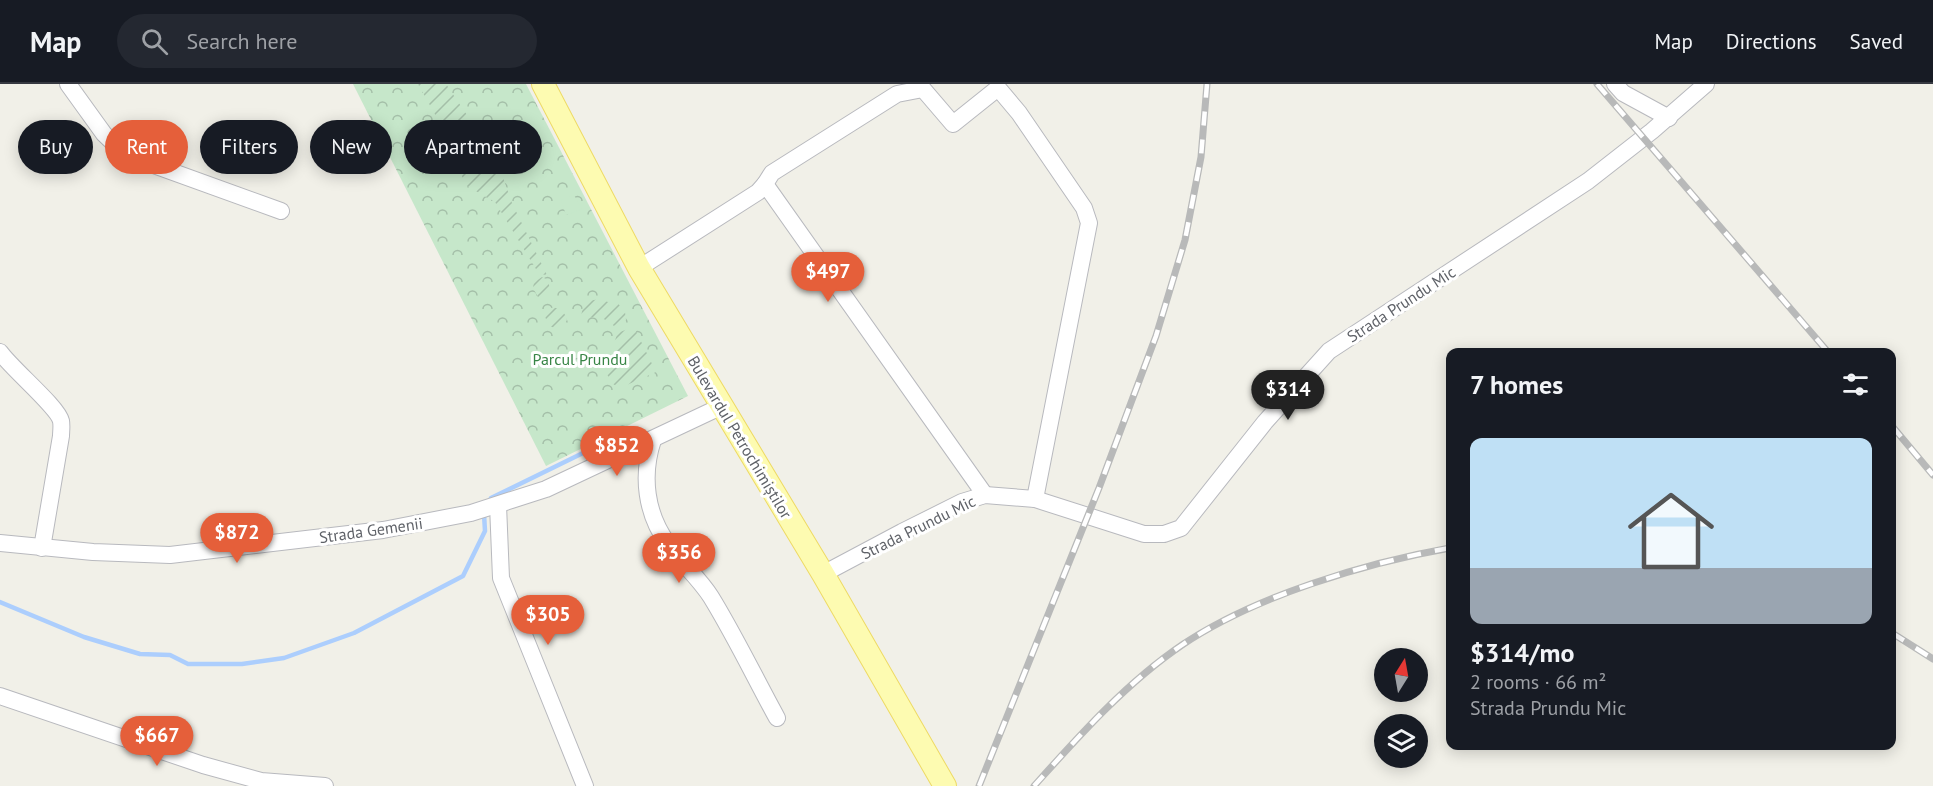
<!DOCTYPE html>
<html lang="en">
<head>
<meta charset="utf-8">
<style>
	:root { --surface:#171b24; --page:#242831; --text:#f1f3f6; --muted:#9ea1a6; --line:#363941; --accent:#e55f3a }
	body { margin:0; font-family:"PT Sans",sans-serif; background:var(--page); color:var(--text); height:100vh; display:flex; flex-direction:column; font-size:22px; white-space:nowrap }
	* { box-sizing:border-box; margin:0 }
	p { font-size:20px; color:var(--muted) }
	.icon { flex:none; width:33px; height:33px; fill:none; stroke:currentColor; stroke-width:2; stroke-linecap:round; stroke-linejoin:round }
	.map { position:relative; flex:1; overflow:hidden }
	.side { position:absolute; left:1446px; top:264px; width:450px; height:402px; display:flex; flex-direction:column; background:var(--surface); border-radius:12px; box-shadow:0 3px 15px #0003 }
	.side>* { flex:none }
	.hud { position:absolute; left:18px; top:36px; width:570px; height:54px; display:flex; gap:12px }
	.needle { width:39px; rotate:11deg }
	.fabs { position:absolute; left:1374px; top:564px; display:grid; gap:12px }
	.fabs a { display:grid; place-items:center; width:54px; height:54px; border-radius:50%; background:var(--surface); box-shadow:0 3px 15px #0003; font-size:30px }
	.price { position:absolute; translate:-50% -51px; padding:0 14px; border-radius:21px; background:var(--accent); color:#fff; font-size:20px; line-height:39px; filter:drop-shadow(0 2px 3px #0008) }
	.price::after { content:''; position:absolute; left:50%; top:36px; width:18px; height:14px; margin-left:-9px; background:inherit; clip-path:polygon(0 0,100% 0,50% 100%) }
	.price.selected { background:#222; color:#fff }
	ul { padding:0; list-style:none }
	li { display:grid; align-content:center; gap:12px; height:318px; padding:0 24px }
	li span { display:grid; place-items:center; height:186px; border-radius:12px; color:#555 }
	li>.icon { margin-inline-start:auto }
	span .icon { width:108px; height:108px; fill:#fffc; stroke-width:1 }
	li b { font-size:26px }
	h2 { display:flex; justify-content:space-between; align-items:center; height:72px; padding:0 24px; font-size:26px }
	.tag { padding:0 21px; border-radius:27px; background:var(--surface); box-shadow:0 3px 15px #0003; font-size:21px; line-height:54px }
	.tag.selected { background:var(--accent); color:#fff }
	header { display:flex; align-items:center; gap:36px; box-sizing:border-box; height:84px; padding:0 30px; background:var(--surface); border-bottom:2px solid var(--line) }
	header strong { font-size:28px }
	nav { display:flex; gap:33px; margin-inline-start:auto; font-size:21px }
	.search { width:420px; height:54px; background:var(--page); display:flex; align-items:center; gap:15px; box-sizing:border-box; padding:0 21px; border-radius:33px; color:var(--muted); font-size:22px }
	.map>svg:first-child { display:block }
</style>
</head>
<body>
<header>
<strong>Map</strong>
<div class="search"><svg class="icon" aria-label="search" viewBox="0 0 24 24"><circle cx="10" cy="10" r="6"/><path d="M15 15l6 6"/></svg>Search here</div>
<nav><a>Map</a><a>Directions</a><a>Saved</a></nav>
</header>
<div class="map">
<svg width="1933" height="702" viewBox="0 0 1933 702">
	<defs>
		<pattern id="park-crowns" width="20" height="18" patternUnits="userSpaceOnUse" patternTransform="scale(1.5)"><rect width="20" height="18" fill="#c6e7ca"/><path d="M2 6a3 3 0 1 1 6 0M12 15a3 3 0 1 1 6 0" fill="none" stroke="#a4bfa8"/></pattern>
		<pattern id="garden-furrows" width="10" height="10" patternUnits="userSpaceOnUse" patternTransform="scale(1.5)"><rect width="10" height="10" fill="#c6e7ca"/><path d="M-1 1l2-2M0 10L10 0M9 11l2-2" fill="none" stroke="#a4bfa8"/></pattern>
	</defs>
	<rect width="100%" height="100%" fill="#f1f0e8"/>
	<!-- park -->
	<polygon fill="url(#park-crowns)" points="353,0 526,0 688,312 546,382"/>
	<!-- garden -->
	<g fill="url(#garden-furrows)">
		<polygon points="418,0 446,0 496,74 512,119 547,191 539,190 495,118 467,102 450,69 446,50"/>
		<polygon points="542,193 548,196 550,206 546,212 539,215 533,204 534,198"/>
		<path d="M599,215L608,218L616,217L625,228L626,236L614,242C604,232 593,231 580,237L584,218Z"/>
		<path d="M551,224C560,223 564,227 567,236C562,244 558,245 549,242L543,228Z"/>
		<path d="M634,243L656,288L620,304L613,300L598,276C608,269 615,262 617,249Z"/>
	</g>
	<!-- pitch -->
	<polygon fill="#c6e7ca" points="574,111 582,125 566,131 561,116"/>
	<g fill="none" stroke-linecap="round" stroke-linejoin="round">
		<!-- stream -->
		<g stroke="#accefd" stroke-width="4.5">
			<polyline points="491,414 583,369"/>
			<polyline points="0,518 84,553 140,570 170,571 188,580 242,580 284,574 354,549 463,492 485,447 484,430"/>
		</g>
		<defs>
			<g id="minor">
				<polyline points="68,0 104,50 126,71 281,127"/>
				<polyline points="1615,0 1623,9 1669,34"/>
				<polyline points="765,100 772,89 897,10 923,5 953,40 998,4 1019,29 1084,124 1089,139 1035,415"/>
				<polyline points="639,184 758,108 765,100 985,411"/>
				<path d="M0,268C12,285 58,323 61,337C62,342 61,348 61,352L42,464"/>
				<path d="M653,356C641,392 646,430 668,460C681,479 699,494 711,513C735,552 755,594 777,634"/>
				<polyline points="498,421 501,494 585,702"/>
				<polyline points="0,459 93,468 170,471 383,446 471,429 546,405 720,323"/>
				<polyline points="823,490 902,448 962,418 985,411 1035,415 1144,450 1164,450 1181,444 1265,338 1329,267 1588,97 1652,47 1706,0"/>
				<polyline points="0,612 203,681 261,697 325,702"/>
			</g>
			<polyline id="major" points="543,0 639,184 823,490 945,702"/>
		</defs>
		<!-- minor casing -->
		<use href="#minor" stroke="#b8b9be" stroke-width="18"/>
		<!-- major casing -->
		<use href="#major" stroke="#eeda64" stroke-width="24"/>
		<!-- minor -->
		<use href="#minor" stroke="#fff" stroke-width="16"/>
		<!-- major -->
		<use href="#major" stroke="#fdfbb1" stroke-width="22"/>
		<defs>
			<g id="rail">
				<polyline points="1597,0 1828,268"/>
				<polyline points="1892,342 1933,391"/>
				<polyline points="1892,549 1933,575"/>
				<polyline points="979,702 1099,404 1156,252 1185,156 1201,73 1207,0"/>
				<path d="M1034,702C1079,652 1126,599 1182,561C1255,512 1365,479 1450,464"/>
			</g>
		</defs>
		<!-- rail casing -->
		<use href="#rail" stroke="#b8b9b9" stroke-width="7"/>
		<!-- rail -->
		<use href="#rail" stroke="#fff" stroke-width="4.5" stroke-dasharray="14" stroke-linecap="butt"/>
	</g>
	<g text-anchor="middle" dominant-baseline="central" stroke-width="6" stroke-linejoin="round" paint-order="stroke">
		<!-- street labels -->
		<g font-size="16" fill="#5f6268" stroke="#fff">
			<text transform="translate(1401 220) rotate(-33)">Strada Prundu Mic</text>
			<text transform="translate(740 353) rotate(59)">Bulevardul Petrochimiștilor</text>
			<text transform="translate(918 443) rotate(-26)">Strada Prundu Mic</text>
			<text transform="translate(371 446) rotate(-8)">Strada Gemenii</text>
		</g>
		<!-- park labels -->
		<g font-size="16" fill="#388546" stroke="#fff">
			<text x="580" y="275">Parcul Prundu</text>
		</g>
	</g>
</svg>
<div class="fabs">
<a><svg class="needle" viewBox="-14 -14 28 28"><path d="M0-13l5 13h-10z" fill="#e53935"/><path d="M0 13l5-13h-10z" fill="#9ea1a6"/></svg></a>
<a><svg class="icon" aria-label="layers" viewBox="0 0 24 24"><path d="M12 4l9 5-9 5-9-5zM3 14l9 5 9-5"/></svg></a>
</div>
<b class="price" style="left:828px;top:219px">$497</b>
<b class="price selected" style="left:1288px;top:337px">$314</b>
<b class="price" style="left:617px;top:393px">$852</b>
<b class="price" style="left:237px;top:480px">$872</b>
<b class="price" style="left:679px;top:500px">$356</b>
<b class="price" style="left:548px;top:562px">$305</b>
<b class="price" style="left:157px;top:683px">$667</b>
<div class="hud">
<a class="tag">Buy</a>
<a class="tag selected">Rent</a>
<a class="tag">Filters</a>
<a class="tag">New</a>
<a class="tag">Apartment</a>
</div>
<section class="side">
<h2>7 homes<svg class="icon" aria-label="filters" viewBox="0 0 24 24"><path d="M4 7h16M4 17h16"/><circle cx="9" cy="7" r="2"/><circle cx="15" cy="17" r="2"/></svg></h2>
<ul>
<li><span style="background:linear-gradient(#bfe0f5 70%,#9aa5b1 0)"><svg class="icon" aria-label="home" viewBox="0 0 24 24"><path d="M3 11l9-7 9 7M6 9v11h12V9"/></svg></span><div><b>$314/mo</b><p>2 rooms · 66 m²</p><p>Strada Prundu Mic</p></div></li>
</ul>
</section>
</div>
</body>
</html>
